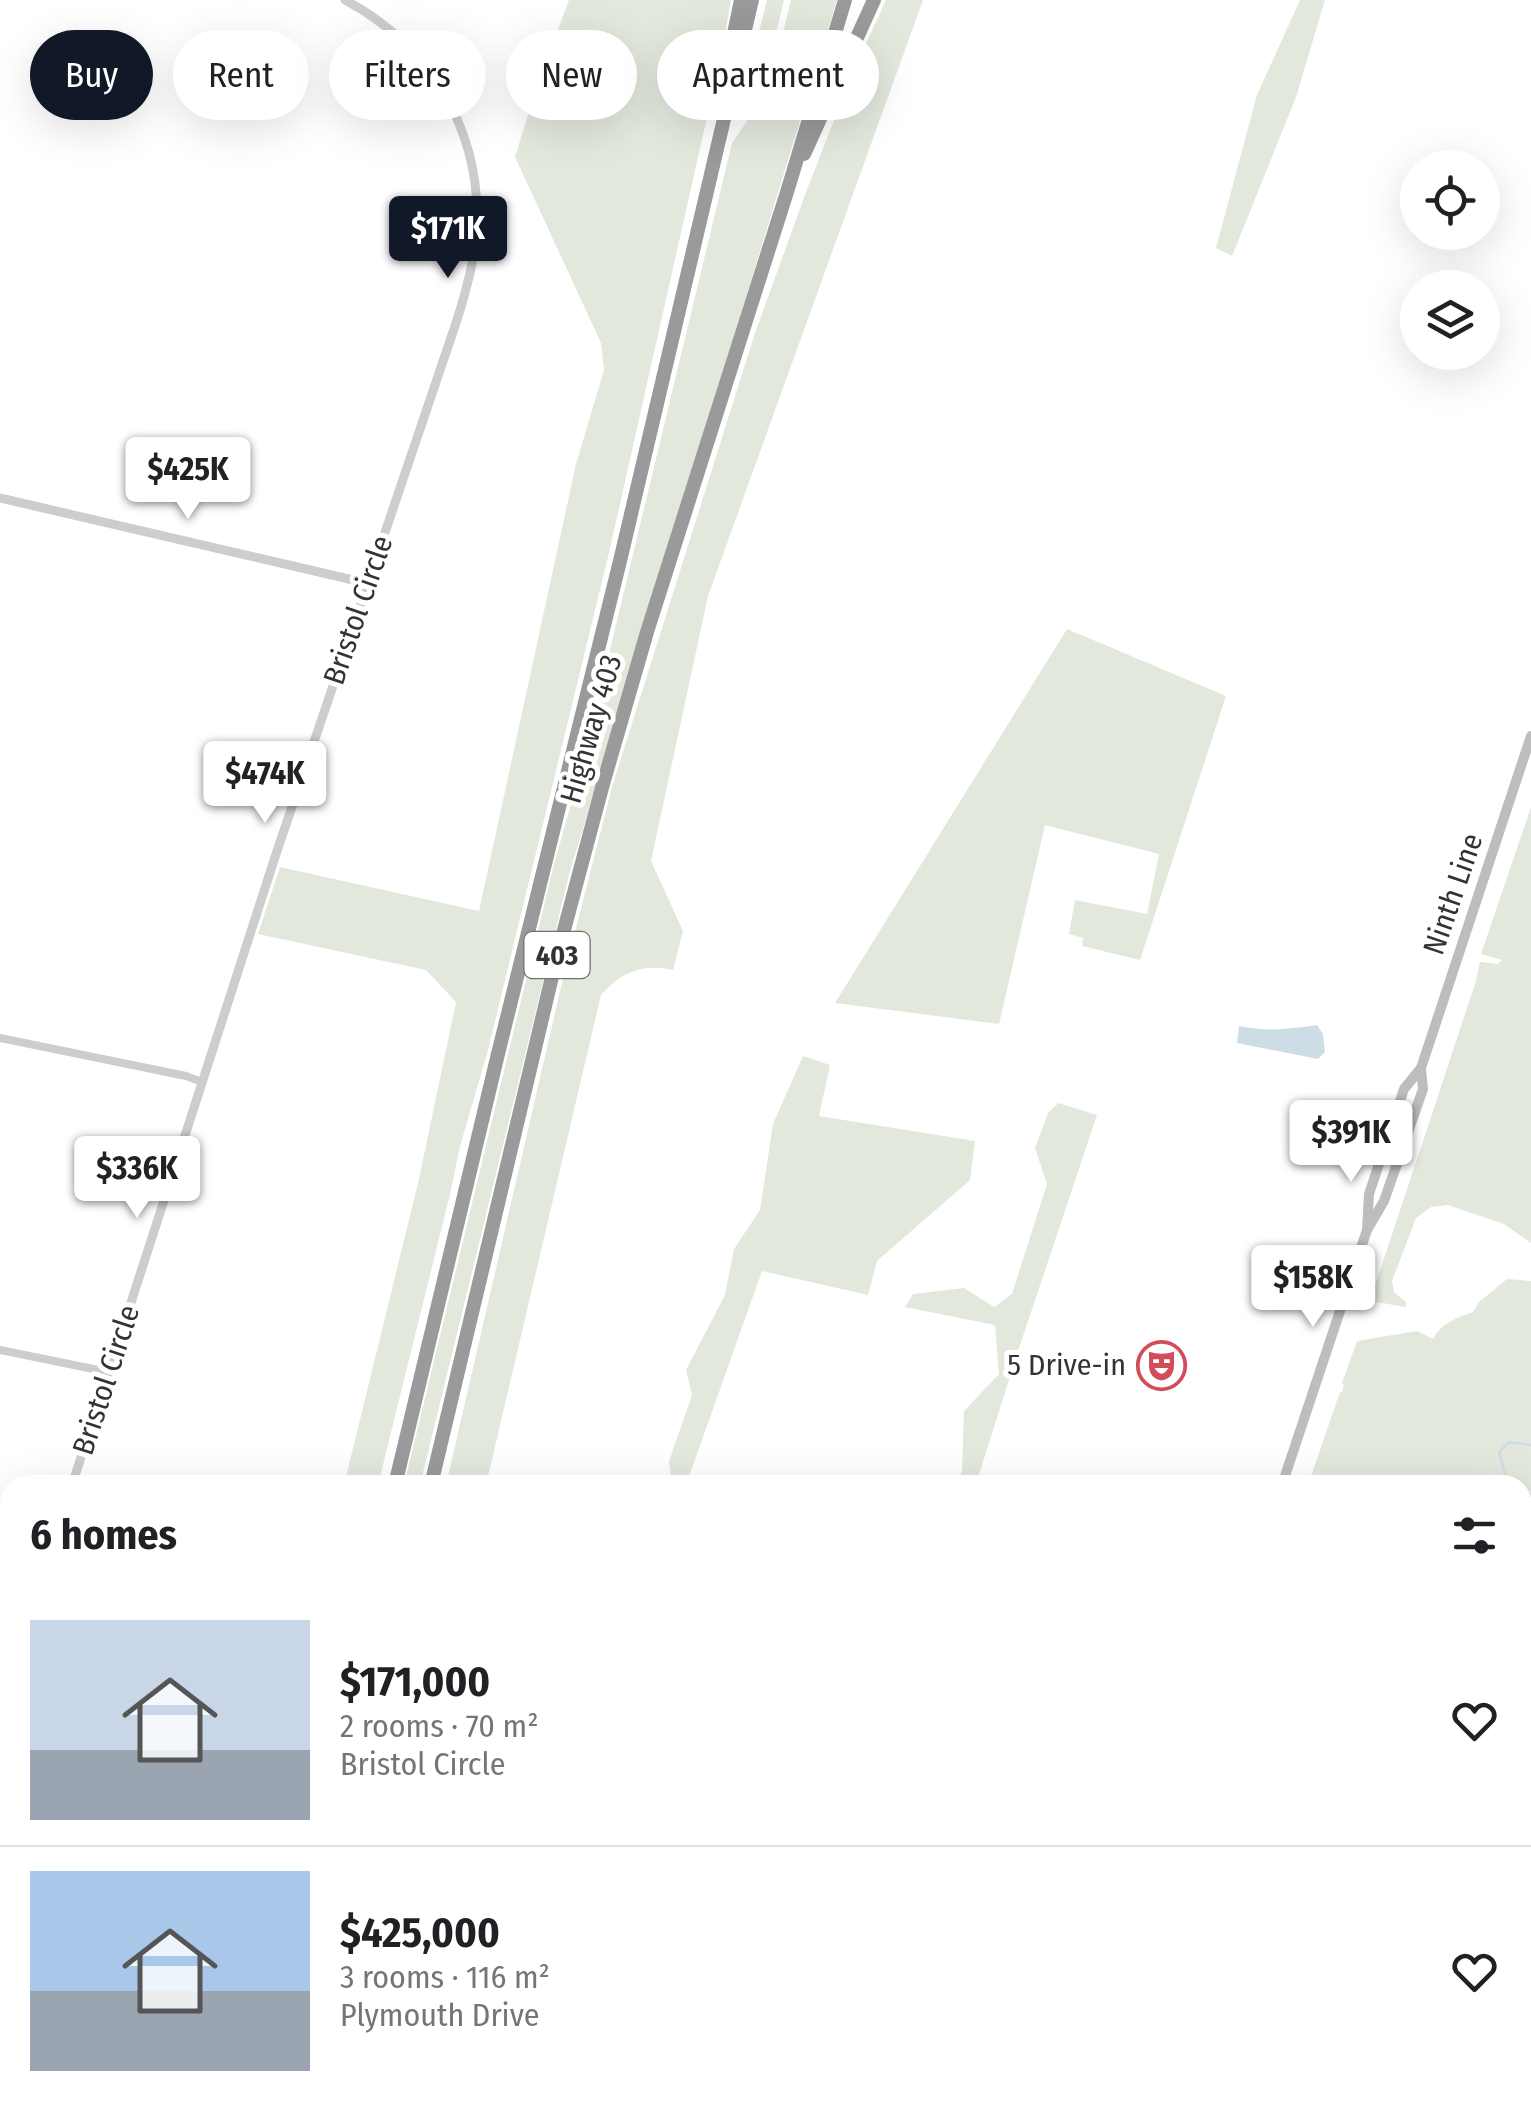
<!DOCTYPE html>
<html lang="en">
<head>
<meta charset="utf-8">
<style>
	:root { --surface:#fff; --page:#f6f6f6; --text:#202124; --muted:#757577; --line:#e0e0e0; --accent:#111827 }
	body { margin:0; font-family:"Fira Sans Condensed",sans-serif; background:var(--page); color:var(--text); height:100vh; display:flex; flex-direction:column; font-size:38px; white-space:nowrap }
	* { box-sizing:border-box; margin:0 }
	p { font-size:32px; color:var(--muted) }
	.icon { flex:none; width:55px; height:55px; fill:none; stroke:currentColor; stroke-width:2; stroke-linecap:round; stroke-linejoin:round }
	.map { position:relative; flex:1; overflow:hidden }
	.panel { position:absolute; left:0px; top:1475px; width:1532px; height:642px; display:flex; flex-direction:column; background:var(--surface); border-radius:30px 30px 0 0; box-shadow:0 10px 40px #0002 }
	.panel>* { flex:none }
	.top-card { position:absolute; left:30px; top:30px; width:1000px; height:90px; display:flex; gap:20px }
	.buttons { position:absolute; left:1400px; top:150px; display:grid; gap:20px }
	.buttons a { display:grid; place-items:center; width:100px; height:100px; border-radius:50%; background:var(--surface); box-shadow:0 10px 40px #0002; font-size:50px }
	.price { position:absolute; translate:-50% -85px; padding:0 22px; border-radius:10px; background:#fff; color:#222; font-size:32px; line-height:65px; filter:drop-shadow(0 2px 5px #0008) }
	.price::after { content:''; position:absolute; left:50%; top:60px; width:30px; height:22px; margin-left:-15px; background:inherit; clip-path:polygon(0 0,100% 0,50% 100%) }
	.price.on { background:var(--accent); color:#fff }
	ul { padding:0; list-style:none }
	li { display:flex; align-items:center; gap:30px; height:250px; padding:0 30px }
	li+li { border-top:2px solid var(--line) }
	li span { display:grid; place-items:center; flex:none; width:280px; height:200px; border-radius:0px; color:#555 }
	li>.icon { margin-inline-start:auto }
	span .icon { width:120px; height:120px; fill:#fffc; stroke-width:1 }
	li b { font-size:42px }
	h2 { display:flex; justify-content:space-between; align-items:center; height:120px; padding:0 30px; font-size:42px }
	.tag { padding:0 35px; border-radius:45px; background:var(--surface); box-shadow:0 10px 40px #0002; font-size:35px; line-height:90px }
	.tag.on { background:var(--accent); color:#fff }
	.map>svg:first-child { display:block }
</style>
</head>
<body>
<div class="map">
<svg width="1531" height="2116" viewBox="0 0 1531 2116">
	<rect width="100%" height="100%" fill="#fff"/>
	<!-- green -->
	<g fill="#e3e8dd">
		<polygon points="569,0 731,0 721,55 608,557 487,1054 460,1146 451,1190 378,1485 344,1485 419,1179 456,1002 426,970 258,934 280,867 479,911 576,464 604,370 601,343 515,157 537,86"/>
		<polygon points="767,0 784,0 766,75 739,111"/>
		<polygon points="791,0 837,0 570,871 420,1485 404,1485 553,868 584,758 732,143 769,89"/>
		<path d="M886,0H923L708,596L651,861L683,931L673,970C642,963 621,972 601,995L486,1485H446L561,987L612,787L754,336L806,192L852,74Z"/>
		<polygon points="1300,0 1325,0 1296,97 1232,256 1216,248 1257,95"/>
		<polygon points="1067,629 1226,696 1140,960 1082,946 1083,938 1069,934 1075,900 1147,914 1159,854 1045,825 999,1024 835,1003"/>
		<polygon points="1531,807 1531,1243 1504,1224 1448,1205 1431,1207 1416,1218 1392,1281 1394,1292 1406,1302 1406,1307 1370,1301 1475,984 1480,962 1498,964 1502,960 1481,954"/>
		<polygon points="803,1056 830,1065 819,1116 975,1141 970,1180 877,1261 868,1295 762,1271 686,1485 672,1485 669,1461 692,1395 686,1370 725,1295 734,1249 760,1210 773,1124"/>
		<polygon points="1058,1103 1097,1115 1019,1348 976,1484 957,1485 962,1470 964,1411 999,1374 995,1325 905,1307 913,1294 964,1288 994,1307 1012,1294 1047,1184 1035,1148 1048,1113"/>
		<path d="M1507,1279L1531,1281V1735L1523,1751L1522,1485H1308L1340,1392H1342L1344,1385L1342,1383L1357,1341L1417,1331L1433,1339C1440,1324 1458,1317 1473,1312L1479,1302Z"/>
		<polygon points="524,2108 882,2108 904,2116 522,2116"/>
		<polygon points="1136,2108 1475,2108 1484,2116 1133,2116"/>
	</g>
	<!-- water -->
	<path fill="#cddde6" d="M1317,1025L1323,1034L1325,1052L1318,1059L1237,1043L1239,1026C1266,1032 1290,1029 1317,1025Z"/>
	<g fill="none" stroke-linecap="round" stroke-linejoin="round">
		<!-- stream -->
		<g stroke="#cddde6" stroke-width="2.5">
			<polyline points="1508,1485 1499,1452 1509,1442 1531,1445"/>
			<polyline points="1379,2108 1380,2116"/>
		</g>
		<!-- minor -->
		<g stroke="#cdcdcd" stroke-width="8">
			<polyline points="0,1038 186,1076 202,1082"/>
			<polyline points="0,1350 108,1372"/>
			<polyline points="0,1661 10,1663"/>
			<polyline points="1522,1901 1531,1900"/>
			<polyline points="1522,1947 1531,1948"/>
		</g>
		<!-- tertiary -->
		<g stroke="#cdcdcd" stroke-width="9">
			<polyline points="0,498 366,583"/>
			<path d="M72,1485L276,854L457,320C467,288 476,255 477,221C479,127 428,44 345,0"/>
			<polyline points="0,1704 10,1672"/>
		</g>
		<!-- secondary -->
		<g stroke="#bdbdbd" stroke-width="10">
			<polyline points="1367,1230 1369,1194 1404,1089 1421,1068 1531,736"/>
			<polyline points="1282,1485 1367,1230 1384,1201 1423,1089 1421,1069"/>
			<polyline points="1065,2116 1068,2108"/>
			<polyline points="1084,2116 1086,2108"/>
		</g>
		<!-- motorway -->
		<g stroke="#9a9a9a" stroke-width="14">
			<polyline points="729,58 741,0"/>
			<polyline points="804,154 874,0"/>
			<polyline points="395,1485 497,1058 620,561 752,0"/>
			<polyline points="431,1485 556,960 603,784 647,632 787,192 845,0"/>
			<polyline points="168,2108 177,2116"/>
			<polyline points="330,2108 332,2116"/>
			<polyline points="0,2116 10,2105"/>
			<polyline points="40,2116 51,2108"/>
			<polyline points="247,2116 249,2108"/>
			<polyline points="281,2116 283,2108"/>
		</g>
	</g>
	<!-- icons -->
	<defs>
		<symbol id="theatre-ring" viewBox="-11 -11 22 22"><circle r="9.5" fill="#fff" stroke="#d24d59" stroke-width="1.5"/><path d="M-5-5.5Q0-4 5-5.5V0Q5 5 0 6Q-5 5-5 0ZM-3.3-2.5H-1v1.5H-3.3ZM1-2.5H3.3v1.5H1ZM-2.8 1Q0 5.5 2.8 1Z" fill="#d24d59"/></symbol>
	</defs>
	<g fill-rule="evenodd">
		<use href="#theatre-ring" x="1134" y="1338" width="55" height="55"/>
	</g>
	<g text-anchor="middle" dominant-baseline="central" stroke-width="10" stroke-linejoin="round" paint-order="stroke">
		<!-- shield labels -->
		<rect fill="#fff" stroke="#707070" stroke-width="2.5" x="524.5" y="932" width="65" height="46" rx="8"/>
		<g font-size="28" font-weight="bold" fill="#333">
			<text x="557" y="955">403</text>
		</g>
		<!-- street labels -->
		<g font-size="30" fill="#333" stroke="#fff">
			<text transform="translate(358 610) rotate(-71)">Bristol Circle</text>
			<text transform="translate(591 729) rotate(-74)">Highway 403</text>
			<text transform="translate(1453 894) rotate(-71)">Ninth Line</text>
			<text transform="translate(106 1380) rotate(-72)">Bristol Circle</text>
		</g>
		<!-- poi labels -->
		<g font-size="30" fill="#333" stroke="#fff" text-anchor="end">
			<text x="1126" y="1365">5 Drive-in</text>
		</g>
	</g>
</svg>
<div class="buttons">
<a><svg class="icon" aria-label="locate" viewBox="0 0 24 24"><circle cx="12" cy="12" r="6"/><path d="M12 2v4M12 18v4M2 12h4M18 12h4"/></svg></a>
<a><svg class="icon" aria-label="layers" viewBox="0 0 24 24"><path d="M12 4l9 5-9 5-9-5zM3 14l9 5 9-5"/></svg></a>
</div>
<b class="price on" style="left:448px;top:281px">$171K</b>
<b class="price" style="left:188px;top:522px">$425K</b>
<b class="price" style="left:265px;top:826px">$474K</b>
<b class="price" style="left:1351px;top:1185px">$391K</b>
<b class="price" style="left:137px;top:1221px">$336K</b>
<b class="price" style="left:1313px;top:1330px">$158K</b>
<div class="top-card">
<a class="tag on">Buy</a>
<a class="tag">Rent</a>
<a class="tag">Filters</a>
<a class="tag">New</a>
<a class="tag">Apartment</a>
</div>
<section class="panel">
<h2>6 homes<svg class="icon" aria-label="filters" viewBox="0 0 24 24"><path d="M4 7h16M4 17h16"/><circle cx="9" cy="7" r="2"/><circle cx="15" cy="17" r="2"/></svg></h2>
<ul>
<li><span style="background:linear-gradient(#c9d6e8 65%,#9aa5b1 0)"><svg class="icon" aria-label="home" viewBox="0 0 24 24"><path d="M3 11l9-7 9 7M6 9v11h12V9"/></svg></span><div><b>$171,000</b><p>2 rooms · 70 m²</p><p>Bristol Circle</p></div><svg class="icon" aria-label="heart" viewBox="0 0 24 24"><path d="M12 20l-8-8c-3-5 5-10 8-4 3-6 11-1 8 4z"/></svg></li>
<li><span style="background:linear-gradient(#a9c7e8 60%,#9aa5b1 0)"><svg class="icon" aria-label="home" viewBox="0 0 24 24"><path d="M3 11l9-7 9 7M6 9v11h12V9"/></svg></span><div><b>$425,000</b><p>3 rooms · 116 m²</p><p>Plymouth Drive</p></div><svg class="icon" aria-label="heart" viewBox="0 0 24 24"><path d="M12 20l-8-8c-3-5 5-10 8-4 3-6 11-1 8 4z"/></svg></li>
</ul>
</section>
</div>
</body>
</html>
